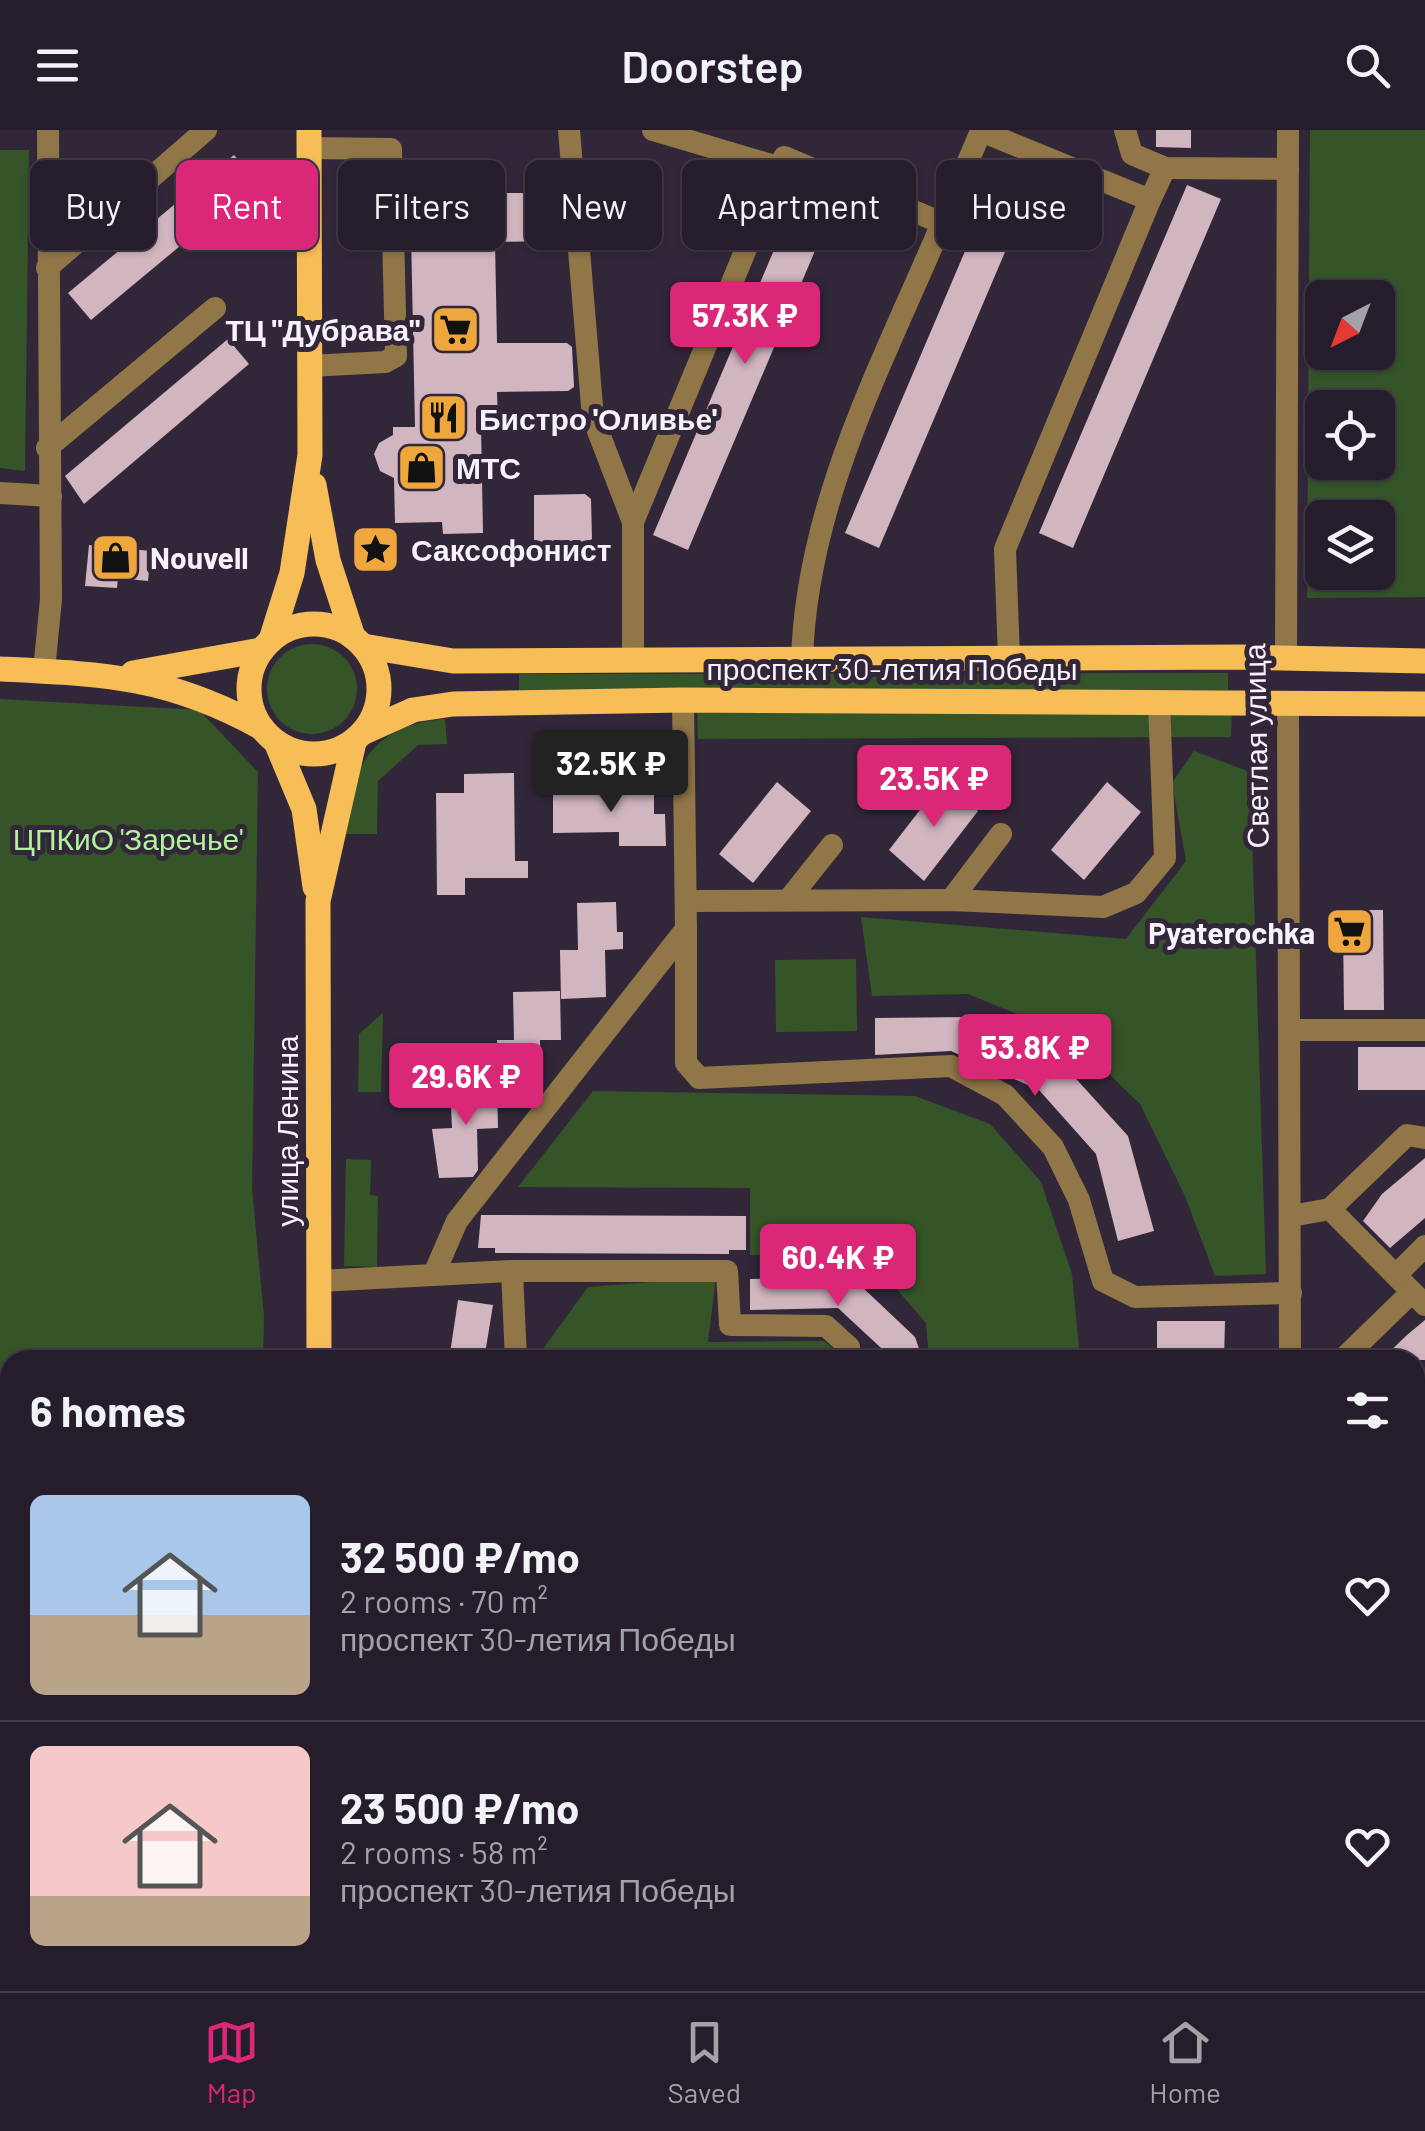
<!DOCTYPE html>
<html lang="en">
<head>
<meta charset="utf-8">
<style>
	:root { --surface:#251d2b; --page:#312a37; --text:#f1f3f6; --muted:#a3a2a9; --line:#423b47; --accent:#db2777 }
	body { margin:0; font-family:Barlow,sans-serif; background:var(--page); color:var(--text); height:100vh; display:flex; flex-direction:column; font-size:38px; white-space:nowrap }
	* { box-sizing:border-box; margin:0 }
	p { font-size:32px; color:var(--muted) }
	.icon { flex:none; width:55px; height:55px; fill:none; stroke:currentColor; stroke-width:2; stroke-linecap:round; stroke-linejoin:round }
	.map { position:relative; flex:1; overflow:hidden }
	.sheet { position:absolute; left:0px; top:1220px; width:1425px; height:642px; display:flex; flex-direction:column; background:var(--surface); border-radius:30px 30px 0 0; box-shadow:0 2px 8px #0004,0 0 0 2px var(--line) }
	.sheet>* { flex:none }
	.banner { position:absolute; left:30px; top:30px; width:1365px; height:90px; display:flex; gap:20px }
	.needle { width:65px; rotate:222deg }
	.controls { position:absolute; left:1305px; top:150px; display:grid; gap:20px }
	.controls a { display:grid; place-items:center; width:90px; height:90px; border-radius:15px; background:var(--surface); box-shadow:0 2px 8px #0004,0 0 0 2px var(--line); font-size:50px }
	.price { position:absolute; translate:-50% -85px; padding:0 22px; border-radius:10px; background:var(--accent); color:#fff; font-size:32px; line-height:65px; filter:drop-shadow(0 2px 5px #0008) }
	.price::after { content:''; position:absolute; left:50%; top:60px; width:30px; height:22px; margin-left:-15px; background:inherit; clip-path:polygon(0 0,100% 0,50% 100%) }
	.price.current { background:#222; color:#fff }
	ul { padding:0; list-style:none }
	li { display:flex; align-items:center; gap:30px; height:250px; padding:0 30px }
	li+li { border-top:2px solid var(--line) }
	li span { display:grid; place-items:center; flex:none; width:280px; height:200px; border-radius:15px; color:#555 }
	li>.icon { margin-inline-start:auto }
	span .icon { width:120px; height:120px; fill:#fffc; stroke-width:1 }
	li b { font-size:42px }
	h2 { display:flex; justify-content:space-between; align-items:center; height:120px; padding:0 30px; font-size:42px }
	.tag { padding:0 35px; border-radius:15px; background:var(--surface); box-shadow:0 2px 8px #0004,0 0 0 2px var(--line); font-size:35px; line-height:90px }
	.tag.current { background:var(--accent); color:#fff }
	header { display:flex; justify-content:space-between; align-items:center; height:130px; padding:0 30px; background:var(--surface); font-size:45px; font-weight:600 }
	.menu { display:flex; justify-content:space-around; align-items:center; height:140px; border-top:2px solid var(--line); background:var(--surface); font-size:28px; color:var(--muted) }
	.menu a { display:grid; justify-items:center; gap:5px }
	.menu .current { color:var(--accent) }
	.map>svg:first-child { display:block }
</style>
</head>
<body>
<header><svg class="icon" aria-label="menu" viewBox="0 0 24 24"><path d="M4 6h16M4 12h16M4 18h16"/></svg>Doorstep<svg class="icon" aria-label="search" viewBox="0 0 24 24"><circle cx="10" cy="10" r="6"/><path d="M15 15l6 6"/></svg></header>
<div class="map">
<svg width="1425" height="1861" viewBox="0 0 1425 1861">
	<rect width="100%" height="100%" fill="#312739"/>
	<!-- green -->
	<g fill="#355529" fill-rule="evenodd">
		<path d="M1310,0H1425V467L1307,468ZM1322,168H1378V222H1322ZM1322,278H1378V332H1322ZM1322,388H1378V442H1322Z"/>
		<polygon points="0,20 29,20 25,341 0,338"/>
		<circle cx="312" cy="559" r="45"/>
		<polygon points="1228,543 1228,560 519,561 519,544"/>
		<polygon points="0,569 199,580 258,642 252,1059 264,1186 263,1230 10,1230 10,1647 0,1647"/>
		<polygon points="697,579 1232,580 1231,607 698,609"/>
		<path d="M445,589L447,614L418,615L378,651L377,704H337C355,639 368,595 445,589Z"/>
		<polygon points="1194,621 1250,642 1266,1144 1215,1146 1185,1066 1140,974 1070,906 968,864 872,866 861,787 1126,809 1186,731 1172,653"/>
		<polygon points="856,829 857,901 776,902 775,830"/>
		<polygon points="383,883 381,962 358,962 359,904"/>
		<polygon points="593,961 915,966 990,994 1041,1052 1072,1144 1080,1230 929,1230 926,1193 881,1141 853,1124 750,1125 750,1058 518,1057"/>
		<polygon points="346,1029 371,1030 370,1065 378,1066 377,1137 344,1136"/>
		<polygon points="716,1147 708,1212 824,1211 838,1223 838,1230 535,1230 588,1157"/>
		<polygon points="0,1807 10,1807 10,1852 170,1853 170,1861 0,1861"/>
		<polygon points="1054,1852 1379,1852 1396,1861 1048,1861"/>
	</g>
	<!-- building -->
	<g fill="#d1b6c0">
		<polygon points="1156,0 1191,0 1191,18 1156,17"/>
		<polygon points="234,25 257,52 91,190 68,163"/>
		<polygon points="994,53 1028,68 879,418 845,403"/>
		<polygon points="802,54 837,69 688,420 653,405"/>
		<polygon points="1187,55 1221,69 1073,418 1039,403"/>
		<polygon points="473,56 494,59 494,63 558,63 563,107 558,111 495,112 497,213 567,213 572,217 574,257 568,261 497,262 498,295 481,295 483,403 443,404 442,392 395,393 394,348 380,341 374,324 379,313 393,305 393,297 415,297 411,103 420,103 416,72 423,57"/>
		<polygon points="1063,62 1089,74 1082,91 1055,79"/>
		<polygon points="228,209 249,234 84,374 65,346"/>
		<polygon points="585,364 591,369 592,409 586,413 534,413 534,365"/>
		<polygon points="89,415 151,421 148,451 118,448 117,458 85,456"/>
		<polygon points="514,643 515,731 528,731 528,748 465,748 465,765 437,765 436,663 464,663 464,644"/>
		<polygon points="943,650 978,681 924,751 889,720"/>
		<polygon points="777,652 811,681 753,753 719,724"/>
		<polygon points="1107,652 1141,682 1084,750 1051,720"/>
		<polygon points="654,659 654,684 665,684 666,716 619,716 619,702 553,703 553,660"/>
		<polygon points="616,772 617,802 623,802 623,819 605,820 606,867 561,869 560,820 578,820 577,773"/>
		<polygon points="1359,780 1383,780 1384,880 1344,880 1343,796"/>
		<polygon points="560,861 561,910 540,910 541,956 497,957 497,910 514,910 513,862"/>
		<polygon points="969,887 1059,930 1128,1006 1154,1101 1118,1111 1096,1024 1039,960 951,921 875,925 875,888"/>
		<rect x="1358" y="917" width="67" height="43"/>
		<polygon points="497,950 498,998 477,999 478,1040 473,1047 439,1048 432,999 452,998 450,952"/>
		<polygon points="1425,1028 1425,1088 1390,1118 1363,1091 1382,1064"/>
		<polygon points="481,1085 746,1086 746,1120 729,1120 729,1124 495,1123 495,1118 478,1118"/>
		<polygon points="838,1147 860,1155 915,1207 923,1230 894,1230 838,1178 750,1180 750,1149"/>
		<polygon points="458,1170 493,1175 484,1230 449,1230"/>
		<polygon points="1425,1190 1425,1230 1381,1230 1407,1205"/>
		<polygon points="1157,1191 1225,1191 1224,1230 1157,1230"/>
	</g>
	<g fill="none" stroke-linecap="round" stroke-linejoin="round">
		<!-- minor -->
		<g stroke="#917648" stroke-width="22">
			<polyline points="569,0 593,288 633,392"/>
			<polyline points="653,0 778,37"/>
			<polyline points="1125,0 1132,24 1165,38 1288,39"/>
			<polyline points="309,18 391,19 396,226 385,232 309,236"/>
			<polyline points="47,138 206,0"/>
			<polyline points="47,318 215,178"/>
			<polyline points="0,363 51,366"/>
			<polyline points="1009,529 1005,419 1150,70"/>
			<polyline points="1286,529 1288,0"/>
			<polyline points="633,530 633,392 784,27 942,93 981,1 1150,70 1165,38"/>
			<path d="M802,531C806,374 882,235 942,93"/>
			<polyline points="44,541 51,469 48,0"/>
			<polyline points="1288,575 1290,1230"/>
			<polyline points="789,769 832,715"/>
			<polyline points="951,770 1001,704"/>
			<polyline points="689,771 951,770 1103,777 1136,763 1165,728 1159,572"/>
			<polyline points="686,799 686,933 699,948 951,936 1005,965 1053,1017 1079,1070 1103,1151 1135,1167 1291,1163"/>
			<polyline points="1291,900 1425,900"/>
			<polyline points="1330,1079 1425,1175"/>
			<polyline points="1291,1086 1330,1079 1407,1005 1425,1008"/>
			<polyline points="512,1141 516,1230"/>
			<polyline points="434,1144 457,1091 686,799 683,570"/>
			<polyline points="1396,1145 1425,1116"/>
			<polyline points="319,1151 512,1141 727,1141 730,1195 826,1196 849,1217 849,1230"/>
			<polyline points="1342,1230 1412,1162"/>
			<polyline points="1415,1285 1425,1275"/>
			<polyline points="1415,1678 1425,1694"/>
			<polyline points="0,1703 10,1704"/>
			<polyline points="1415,1809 1425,1812"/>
			<polyline points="0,1821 10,1821"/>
			<polyline points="184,1852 184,1861"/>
			<polyline points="936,1861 943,1852"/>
			<polyline points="1022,1861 1023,1852"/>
		</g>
		<!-- major -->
		<g stroke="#f7be58" stroke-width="25">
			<polyline points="314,355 328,430 353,507"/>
			<circle cx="314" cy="559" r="65"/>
			<polyline points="271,510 292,443 310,325 309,0"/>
			<polyline points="363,516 453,531 1240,527 1425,531"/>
			<path d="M0,539C105,544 168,546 262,598"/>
			<polyline points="133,543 262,520"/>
			<polyline points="364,602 413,580 453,574 683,570 1425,574"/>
			<polyline points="276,612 304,679 315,757"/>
			<polyline points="319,1230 318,771 354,612"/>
			<polyline points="322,1861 322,1852"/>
		</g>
	</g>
	<!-- icons -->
	<defs>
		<symbol id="supermarket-square" viewBox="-11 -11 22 22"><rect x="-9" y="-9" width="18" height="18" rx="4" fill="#efa73d" stroke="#312739"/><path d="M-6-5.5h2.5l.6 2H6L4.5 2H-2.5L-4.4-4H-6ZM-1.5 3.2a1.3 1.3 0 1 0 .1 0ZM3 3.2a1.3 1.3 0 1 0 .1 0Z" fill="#111"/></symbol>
		<symbol id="restaurant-square" viewBox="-11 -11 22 22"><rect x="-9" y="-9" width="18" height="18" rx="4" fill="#efa73d" stroke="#312739"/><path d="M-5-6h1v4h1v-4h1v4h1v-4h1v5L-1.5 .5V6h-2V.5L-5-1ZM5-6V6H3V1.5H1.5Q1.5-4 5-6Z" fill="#111"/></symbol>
		<symbol id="shop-square" viewBox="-11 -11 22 22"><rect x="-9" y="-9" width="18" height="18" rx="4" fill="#efa73d" stroke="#312739"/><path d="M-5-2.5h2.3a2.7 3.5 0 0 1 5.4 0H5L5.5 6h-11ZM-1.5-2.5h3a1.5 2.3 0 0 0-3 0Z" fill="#111"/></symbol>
		<symbol id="sight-square" viewBox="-11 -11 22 22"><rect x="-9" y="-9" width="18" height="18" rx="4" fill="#efa73d" stroke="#312739"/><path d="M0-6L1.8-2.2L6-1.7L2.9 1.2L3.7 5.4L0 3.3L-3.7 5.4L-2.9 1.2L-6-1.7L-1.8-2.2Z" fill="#111"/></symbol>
	</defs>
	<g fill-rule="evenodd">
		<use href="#supermarket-square" x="428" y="172" width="55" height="55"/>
		<use href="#restaurant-square" x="416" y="260" width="55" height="55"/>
		<use href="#shop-square" x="394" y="310" width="55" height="55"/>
		<use href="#sight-square" x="348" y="392" width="55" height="55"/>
		<use href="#shop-square" x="88" y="400" width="55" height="55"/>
		<use href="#supermarket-square" x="1322" y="774" width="55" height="55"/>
	</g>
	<g text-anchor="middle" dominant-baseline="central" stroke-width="10" stroke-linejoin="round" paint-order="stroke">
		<!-- poi labels -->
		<g font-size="30" font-weight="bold" fill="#f8f2fe" stroke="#312739" text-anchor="start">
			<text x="420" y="199" text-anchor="end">ТЦ "Дубрава"</text>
			<text x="479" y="288">Бистро 'Оливье'</text>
			<text x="456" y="337">МТС</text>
			<text x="411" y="419">Саксофонист</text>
			<text x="150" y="427">Nouvell</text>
			<text x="1315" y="802" text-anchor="end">Pyaterochka</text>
		</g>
		<!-- street labels -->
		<g font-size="30" fill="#f8f2fe" stroke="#312739">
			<text x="892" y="538">проспект 30-летия Победы</text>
			<text transform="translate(1255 616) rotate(-91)">Светлая улица</text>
			<text transform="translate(286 1001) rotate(-90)">улица Ленина</text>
		</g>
		<!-- park labels -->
		<g font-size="30" fill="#b3f19d" stroke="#312739">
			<text x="128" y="708">ЦПКиО 'Заречье'</text>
		</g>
	</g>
</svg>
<div class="controls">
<a><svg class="needle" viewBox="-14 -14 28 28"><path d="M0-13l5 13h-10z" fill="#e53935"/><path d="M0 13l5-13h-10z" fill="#a3a2a9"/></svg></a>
<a><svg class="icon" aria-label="locate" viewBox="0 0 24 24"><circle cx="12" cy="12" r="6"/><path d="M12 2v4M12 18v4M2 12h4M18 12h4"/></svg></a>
<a><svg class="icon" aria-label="layers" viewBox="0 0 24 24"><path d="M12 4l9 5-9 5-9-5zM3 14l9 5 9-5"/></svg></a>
</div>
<b class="price" style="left:745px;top:237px">57.3K ₽</b>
<b class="price current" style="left:611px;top:685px">32.5K ₽</b>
<b class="price" style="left:934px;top:700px">23.5K ₽</b>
<b class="price" style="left:1035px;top:969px">53.8K ₽</b>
<b class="price" style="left:466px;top:998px">29.6K ₽</b>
<b class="price" style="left:838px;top:1179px">60.4K ₽</b>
<div class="banner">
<a class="tag">Buy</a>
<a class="tag current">Rent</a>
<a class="tag">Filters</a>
<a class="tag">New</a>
<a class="tag">Apartment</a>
<a class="tag">House</a>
</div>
<section class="sheet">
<h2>6 homes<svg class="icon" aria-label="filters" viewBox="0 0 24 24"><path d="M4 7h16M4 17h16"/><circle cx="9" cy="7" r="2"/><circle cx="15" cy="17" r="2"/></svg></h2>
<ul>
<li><span style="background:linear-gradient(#a9c7e8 60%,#b9a48a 0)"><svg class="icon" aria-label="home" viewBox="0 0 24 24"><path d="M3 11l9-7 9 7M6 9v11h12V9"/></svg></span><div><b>32 500 ₽/mo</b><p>2 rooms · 70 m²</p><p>проспект 30-летия Победы</p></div><svg class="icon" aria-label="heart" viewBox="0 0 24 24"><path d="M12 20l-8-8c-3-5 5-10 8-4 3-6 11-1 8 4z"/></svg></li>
<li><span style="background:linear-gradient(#f6c9c9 75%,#b9a48a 0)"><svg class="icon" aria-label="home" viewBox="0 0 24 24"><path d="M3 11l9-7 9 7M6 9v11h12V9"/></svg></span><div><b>23 500 ₽/mo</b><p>2 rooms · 58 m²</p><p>проспект 30-летия Победы</p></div><svg class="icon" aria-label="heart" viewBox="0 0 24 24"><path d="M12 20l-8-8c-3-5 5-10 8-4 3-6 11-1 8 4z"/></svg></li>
</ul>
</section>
</div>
<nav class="menu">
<a class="current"><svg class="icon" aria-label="map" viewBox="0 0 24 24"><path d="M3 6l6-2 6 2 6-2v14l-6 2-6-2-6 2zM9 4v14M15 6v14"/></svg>Map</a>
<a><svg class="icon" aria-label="saved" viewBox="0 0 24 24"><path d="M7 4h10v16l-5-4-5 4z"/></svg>Saved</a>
<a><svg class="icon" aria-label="home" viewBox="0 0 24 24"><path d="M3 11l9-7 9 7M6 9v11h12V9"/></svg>Home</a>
</nav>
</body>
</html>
